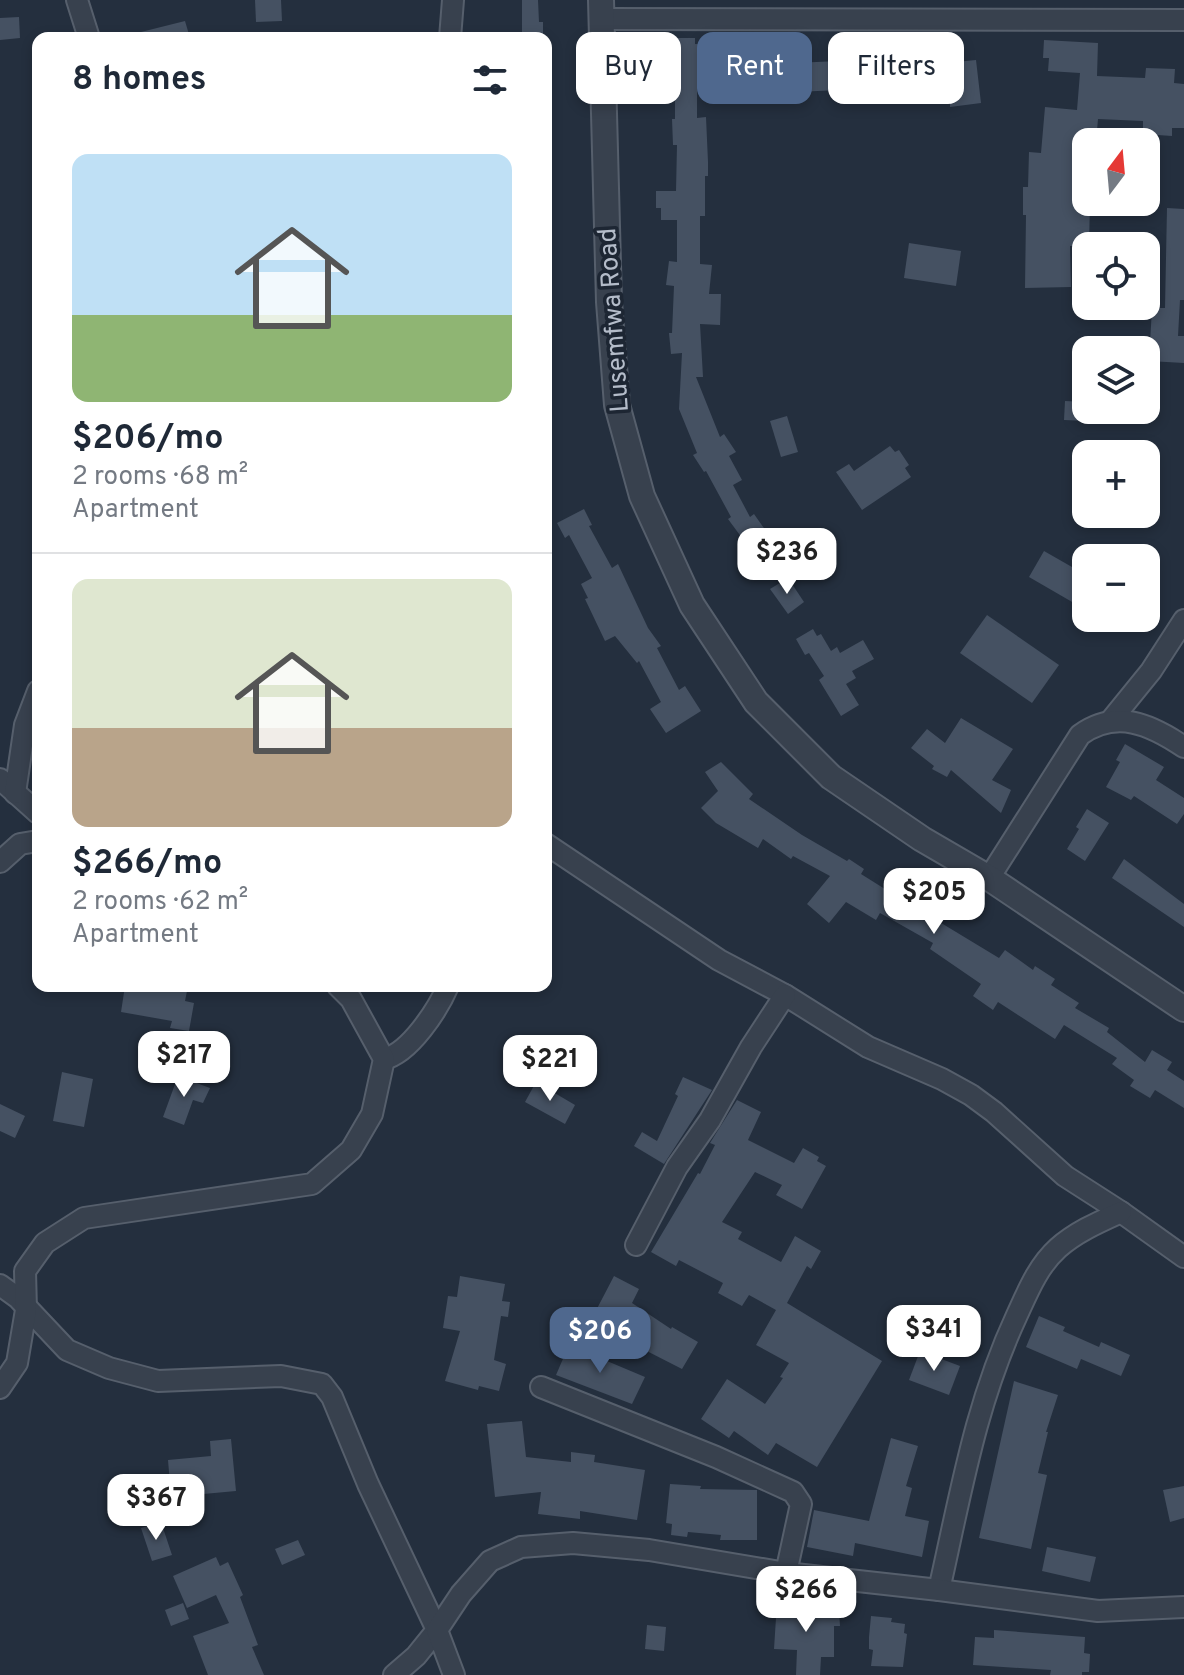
<!DOCTYPE html>
<html lang="en">
<head>
<meta charset="utf-8">
<style>
	:root { --surface:#fff; --page:#f2f2f3; --text:#1f2937; --muted:#747a83; --line:#e0e1e3; --accent:#4f688e }
	body { margin:0; font-family:Overpass,sans-serif; background:var(--page); color:var(--text); height:100vh; display:flex; flex-direction:column; font-size:30px; white-space:nowrap }
	* { box-sizing:border-box; margin:0 }
	p { font-size:26px; color:var(--muted) }
	.icon { flex:none; width:44px; height:44px; fill:none; stroke:currentColor; stroke-width:2; stroke-linecap:round; stroke-linejoin:round }
	.map { position:relative; flex:1; overflow:hidden }
	.details { position:absolute; left:32px; top:32px; width:520px; height:960px; display:flex; flex-direction:column; background:var(--surface); border-radius:16px; box-shadow:0 4px 12px #0003 }
	.details>* { flex:none }
	.top-card { position:absolute; left:576px; top:32px; width:488px; height:72px; display:flex; gap:16px }
	.needle { width:52px; rotate:16deg }
	.controls { position:absolute; left:1072px; top:128px; display:grid; gap:16px }
	.controls a { display:grid; place-items:center; width:88px; height:88px; border-radius:16px; background:var(--surface); box-shadow:0 4px 12px #0003; font-size:40px }
	.price { position:absolute; translate:-50% -68px; padding:0 18px; border-radius:16px; background:#fff; color:#222; font-size:26px; line-height:52px; filter:drop-shadow(0 2px 4px #0008) }
	.price::after { content:''; position:absolute; left:50%; top:48px; width:24px; height:18px; margin-left:-12px; background:inherit; clip-path:polygon(0 0,100% 0,50% 100%) }
	.price.on { background:var(--accent); color:#fff }
	ul { padding:0; list-style:none }
	li { display:grid; align-content:center; gap:16px; height:424px; padding:0 40px }
	li+li { border-top:2px solid var(--line) }
	li span { display:grid; place-items:center; height:248px; border-radius:16px; color:#555 }
	li>.icon { margin-inline-start:auto }
	span .icon { width:144px; height:144px; fill:#fffc; stroke-width:1 }
	li b { font-size:34px }
	h2 { display:flex; justify-content:space-between; align-items:center; height:96px; padding:0 40px; font-size:34px }
	.tag { padding:0 28px; border-radius:16px; background:var(--surface); box-shadow:0 4px 12px #0003; font-size:28px; line-height:72px }
	.tag.on { background:var(--accent); color:#fff }
	.map>svg:first-child { display:block }
</style>
</head>
<body>
<div class="map">
<svg width="1184" height="1675" viewBox="0 0 1184 1675">
	<rect width="100%" height="100%" fill="#242f3e"/>
	<!-- building -->
	<g fill="#455162">
		<polygon points="255,0 281,0 282,21 256,22"/>
		<polygon points="522,0 538,0 539,22 543,22 543,38 522,38"/>
		<polygon points="19,17 20,38 0,40 0,18"/>
		<polygon points="185,21 190,38 141,38 141,32"/>
		<polygon points="664,38 695,38 695,44 727,45 727,67 697,66 697,118 706,117 708,162 708,176 705,176 705,216 700,216 700,264 712,265 709,294 721,294 720,325 700,324 703,377 696,377 720,437 724,434 736,452 729,456 742,480 733,485 750,517 754,514 773,541 755,552 745,535 742,538 728,519 731,517 706,471 704,472 693,455 697,453 679,409 682,353 671,354 669,333 672,333 674,286 666,285 669,261 677,262 677,220 661,220 661,208 656,208 656,191 676,191 677,145 673,145 672,119 675,119 675,74 665,75"/>
		<polygon points="1044,40 1098,43 1097,76 1145,78 1146,68 1175,69 1174,83 1184,84 1184,128 1172,128 1172,136 1143,134 1143,121 1098,119 1096,142 1086,142 1086,202 1090,202 1089,246 1070,246 1071,287 1025,288 1026,215 1023,215 1023,187 1028,187 1029,152 1041,153 1045,107 1077,110 1080,73 1048,71 1049,58 1043,58"/>
		<polygon points="934,55 935,64 976,60 981,103 950,107 950,102 840,104 840,90 773,93 771,64 839,61 838,57 862,56 863,60"/>
		<polygon points="1167,208 1184,209 1184,300 1180,300 1178,336 1184,336 1184,363 1149,361 1152,308 1165,308"/>
		<polygon points="909,243 961,251 956,286 904,278"/>
		<polygon points="1065,401 1086,402 1086,421 1064,420"/>
		<polygon points="787,416 798,452 781,457 770,421"/>
		<polygon points="890,446 895,452 899,450 909,465 905,468 911,477 862,510 836,472 849,464 854,471"/>
		<polygon points="584,509 592,525 589,526 612,568 618,564 648,628 661,646 657,648 679,690 685,686 701,711 666,733 650,709 661,702 639,661 637,663 615,636 605,641 585,599 588,598 581,584 592,578 569,535 565,538 557,523"/>
		<polygon points="1044,551 1086,575 1086,610 1029,577"/>
		<polygon points="788,578 804,602 788,614 770,589"/>
		<polygon points="987,615 1059,665 1032,703 960,653"/>
		<polygon points="813,629 817,636 821,634 831,651 837,647 840,653 863,640 874,659 852,671 856,678 846,684 859,705 841,716 819,680 824,676 809,653 805,655 796,639"/>
		<polygon points="961,718 1013,749 992,780 1011,790 1001,813 951,770 947,777 932,769 934,766 911,748 927,729 945,743"/>
		<polygon points="1125,744 1164,767 1156,780 1184,798 1184,814 1177,824 1134,796 1131,800 1106,787 1120,762 1116,760"/>
		<polygon points="721,762 753,794 749,799 802,835 847,861 849,859 864,869 861,874 904,901 906,897 925,908 923,912 999,958 1005,950 1033,970 1035,966 1055,979 1051,985 1079,1003 1075,1008 1109,1028 1107,1032 1145,1062 1152,1050 1172,1062 1167,1070 1184,1081 1184,1108 1155,1090 1150,1098 1130,1086 1134,1080 1112,1064 1117,1058 1064,1025 1055,1039 998,1002 993,1010 973,996 981,984 930,949 933,943 880,913 876,920 846,902 829,923 807,904 830,876 793,856 791,859 763,839 758,848 716,823 701,808 718,791 705,772"/>
		<polygon points="1087,809 1109,823 1085,861 1067,849 1079,829 1076,827"/>
		<polygon points="1124,859 1184,904 1184,927 1112,878"/>
		<polygon points="125,986 188,986 185,1001 194,1003 189,1031 170,1028 172,1021 121,1012"/>
		<polygon points="62,1072 93,1079 84,1127 53,1121"/>
		<polygon points="178,1076 210,1088 203,1103 193,1100 184,1125 163,1117"/>
		<polygon points="683,1077 712,1090 664,1164 634,1146 642,1132 657,1141 678,1096 675,1094"/>
		<polygon points="536,1082 575,1105 565,1124 525,1102"/>
		<polygon points="737,1100 761,1112 748,1140 794,1163 803,1148 819,1157 817,1161 826,1166 802,1209 776,1195 782,1185 755,1172 722,1222 742,1232 738,1239 781,1262 795,1236 821,1251 811,1269 807,1266 787,1303 882,1361 817,1467 776,1443 768,1455 734,1431 729,1438 701,1419 727,1379 765,1404 783,1378 780,1377 789,1363 756,1345 776,1310 749,1295 742,1306 718,1293 723,1283 679,1260 676,1266 651,1252 698,1173 700,1174 715,1145 710,1143"/>
		<polygon points="0,1104 25,1116 15,1138 0,1131"/>
		<polygon points="460,1276 505,1284 502,1301 510,1302 508,1317 501,1316 494,1360 506,1364 499,1391 479,1386 478,1390 445,1381 460,1331 443,1328 448,1296 457,1297"/>
		<polygon points="614,1276 639,1289 632,1303 671,1329 672,1327 698,1342 682,1369 590,1322"/>
		<polygon points="1039,1316 1065,1327 1063,1331 1099,1347 1101,1342 1130,1355 1121,1376 1081,1359 1077,1369 1026,1347"/>
		<polygon points="569,1345 645,1377 632,1404 556,1375"/>
		<polygon points="920,1351 960,1366 949,1395 909,1380"/>
		<polygon points="1014,1381 1058,1395 1046,1432 1048,1432 1038,1473 1047,1475 1031,1549 979,1538"/>
		<polygon points="522,1421 526,1457 571,1462 571,1452 595,1455 594,1462 645,1470 637,1520 580,1511 580,1519 538,1514 541,1492 495,1497 487,1424"/>
		<polygon points="891,1438 918,1446 906,1486 912,1488 905,1516 929,1521 922,1557 855,1543 853,1556 807,1547 814,1510 869,1521"/>
		<polygon points="231,1439 236,1491 171,1497 168,1460 211,1456 210,1441"/>
		<polygon points="670,1484 701,1486 700,1489 757,1490 757,1540 720,1540 721,1535 688,1532 687,1537 671,1535 672,1524 666,1523"/>
		<polygon points="1184,1486 1184,1518 1170,1522 1163,1490"/>
		<polygon points="161,1522 172,1555 152,1561 141,1528"/>
		<polygon points="298,1540 305,1555 282,1565 275,1549"/>
		<polygon points="1047,1547 1096,1557 1090,1582 1042,1571"/>
		<polygon points="216,1557 220,1566 228,1562 243,1595 240,1597 258,1645 252,1647 264,1675 208,1675 193,1636 229,1623 216,1595 187,1608 173,1576"/>
		<polygon points="777,1602 805,1604 805,1607 832,1607 832,1611 839,1611 840,1626 834,1626 834,1657 821,1657 820,1675 796,1675 797,1650 774,1649"/>
		<polygon points="183,1603 189,1619 171,1626 165,1610"/>
		<polygon points="871,1616 892,1618 891,1622 905,1624 904,1633 907,1634 903,1667 871,1666 873,1650 869,1649 869,1637"/>
		<polygon points="647,1625 666,1627 664,1651 645,1649"/>
		<polygon points="994,1630 1085,1637 1084,1653 1090,1654 1089,1672 1082,1672 1082,1675 1050,1675 1051,1670 973,1665 975,1637 994,1638"/>
	</g>
	<g fill="none" stroke-linecap="round" stroke-linejoin="round">
		<defs>
			<g id="minor">
				<polyline points="77,0 89,38"/>
				<polyline points="601,19 1184,20"/>
				<polyline points="450,38 453,0"/>
				<polyline points="1112,719 1151,671 1184,620"/>
				<polyline points="0,779 38,813"/>
				<polyline points="15,793 25,725 38,691"/>
				<polyline points="546,844 719,960 785,995 868,1047 942,1079 971,1095 994,1112 1065,1176 1121,1212 1184,1257"/>
				<polyline points="0,862 20,844 38,841"/>
				<path d="M989,878L1080,735C1116,709 1150,724 1184,747"/>
				<path d="M384,1059C410,1053 438,1009 448,986"/>
				<polyline points="636,1245 677,1167 710,1120 751,1047 785,995"/>
				<polyline points="0,1285 18,1298 67,1350 109,1368 158,1381 281,1376 322,1384 332,1397 368,1484 437,1630 416,1656 394,1675"/>
				<polyline points="541,1387 716,1457 793,1492 801,1504 786,1573"/>
				<polyline points="0,1388 17,1363 26,1310 25,1271 45,1243 84,1218 312,1184 351,1150 372,1114 384,1059 351,999 338,986"/>
				<path d="M939,1590C961,1493 975,1405 1017,1315C1028,1291 1038,1266 1058,1248C1076,1232 1099,1222 1121,1212"/>
				<polyline points="454,1675 437,1630 461,1594 490,1561 521,1547 573,1543 649,1550 786,1573 939,1590 1098,1611 1184,1607"/>
			</g>
			<polyline id="tertiary" points="601,0 609,302 617,405 642,496 692,605 756,702 831,777 922,839 989,878 1184,1009"/>
		</defs>
		<!-- minor casing -->
		<use href="#minor" stroke="#565f6c" stroke-width="24"/>
		<!-- tertiary casing -->
		<use href="#tertiary" stroke="#565f6c" stroke-width="28"/>
		<!-- minor -->
		<use href="#minor" stroke="#38414e" stroke-width="20"/>
		<!-- tertiary -->
		<use href="#tertiary" stroke="#38414e" stroke-width="24"/>
	</g>
	<g text-anchor="middle" dominant-baseline="central" stroke-width="7" stroke-linejoin="round" paint-order="stroke">
		<!-- street labels -->
		<g font-size="26" fill="#b4bcc9" stroke="#1d2633">
			<text transform="translate(615 320) rotate(-94)">Lusemfwa Road</text>
		</g>
	</g>
</svg>
<div class="controls">
<a><svg class="needle" viewBox="-14 -14 28 28"><path d="M0-13l5 13h-10z" fill="#e53935"/><path d="M0 13l5-13h-10z" fill="#747a83"/></svg></a>
<a><svg class="icon" aria-label="locate" viewBox="0 0 24 24"><circle cx="12" cy="12" r="6"/><path d="M12 2v4M12 18v4M2 12h4M18 12h4"/></svg></a>
<a><svg class="icon" aria-label="layers" viewBox="0 0 24 24"><path d="M12 4l9 5-9 5-9-5zM3 14l9 5 9-5"/></svg></a>
<a>+</a>
<a>−</a>
</div>
<b class="price" style="left:787px;top:596px">$236</b>
<b class="price" style="left:934px;top:936px">$205</b>
<b class="price" style="left:184px;top:1099px">$217</b>
<b class="price" style="left:550px;top:1103px">$221</b>
<b class="price" style="left:934px;top:1373px">$341</b>
<b class="price on" style="left:600px;top:1375px">$206</b>
<b class="price" style="left:156px;top:1542px">$367</b>
<b class="price" style="left:806px;top:1634px">$266</b>
<div class="top-card">
<a class="tag">Buy</a>
<a class="tag on">Rent</a>
<a class="tag">Filters</a>
</div>
<section class="details">
<h2>8 homes<svg class="icon" aria-label="filters" viewBox="0 0 24 24"><path d="M4 7h16M4 17h16"/><circle cx="9" cy="7" r="2"/><circle cx="15" cy="17" r="2"/></svg></h2>
<ul>
<li><span style="background:linear-gradient(#bfe0f5 65%,#8fb573 0)"><svg class="icon" aria-label="home" viewBox="0 0 24 24"><path d="M3 11l9-7 9 7M6 9v11h12V9"/></svg></span><div><b>$206/mo</b><p>2 rooms · 68 m²</p><p>Apartment</p></div></li>
<li><span style="background:linear-gradient(#dfe7d0 60%,#b9a48a 0)"><svg class="icon" aria-label="home" viewBox="0 0 24 24"><path d="M3 11l9-7 9 7M6 9v11h12V9"/></svg></span><div><b>$266/mo</b><p>2 rooms · 62 m²</p><p>Apartment</p></div></li>
</ul>
</section>
</div>
</body>
</html>
